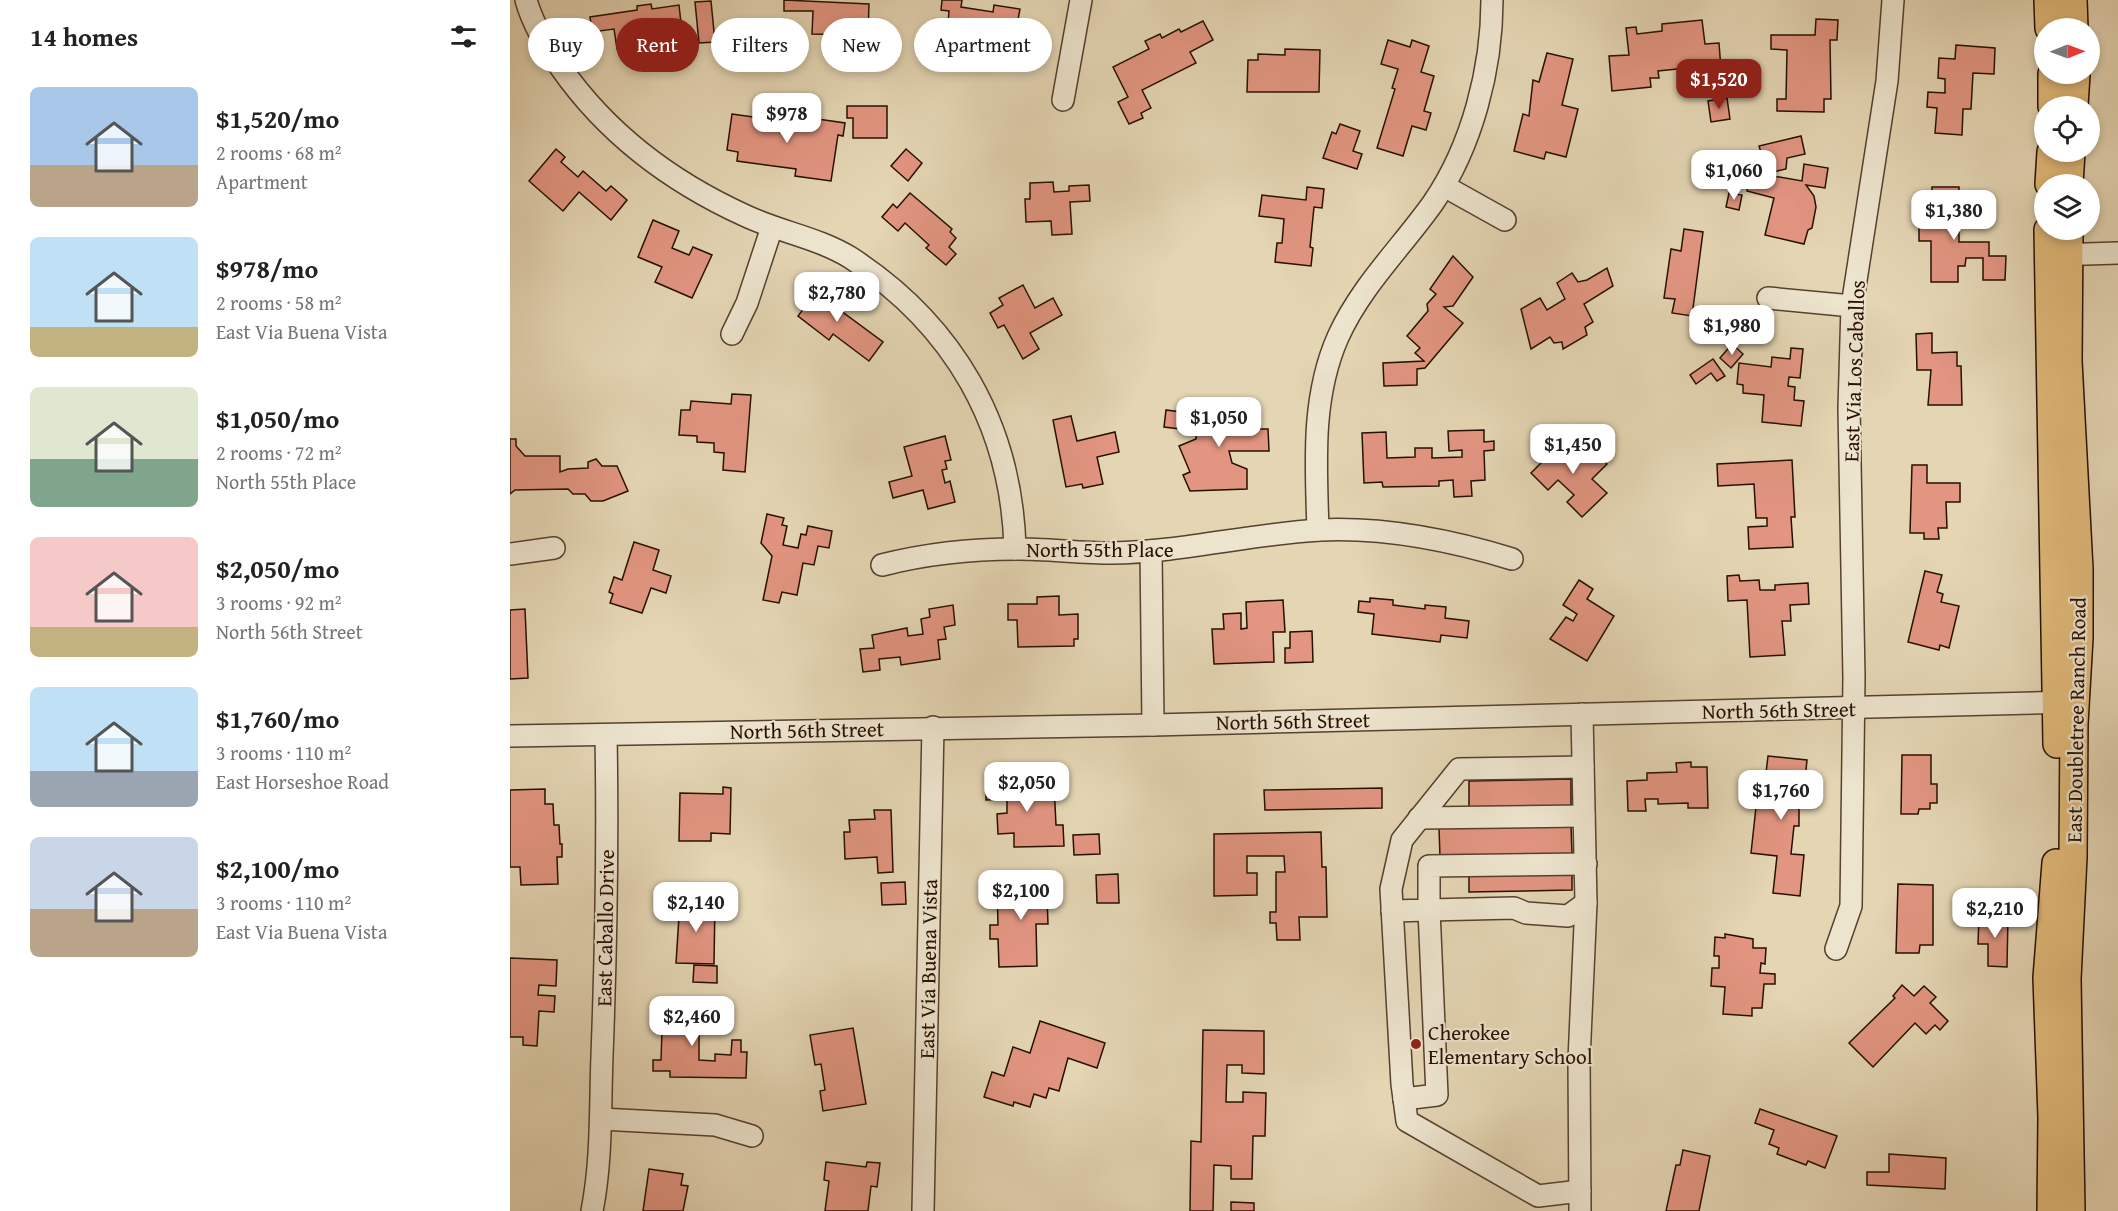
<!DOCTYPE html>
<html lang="en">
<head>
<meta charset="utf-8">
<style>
	:root { --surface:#fff; --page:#f6f6f6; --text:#222; --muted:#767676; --accent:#8f2418 }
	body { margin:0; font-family:"Gentium Book Plus",serif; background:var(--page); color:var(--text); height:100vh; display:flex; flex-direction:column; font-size:22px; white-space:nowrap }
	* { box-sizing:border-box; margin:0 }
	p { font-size:20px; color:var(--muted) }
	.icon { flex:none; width:33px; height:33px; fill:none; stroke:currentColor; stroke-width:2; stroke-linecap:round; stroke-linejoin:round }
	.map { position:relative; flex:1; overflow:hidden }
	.panel { display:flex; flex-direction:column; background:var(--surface); width:510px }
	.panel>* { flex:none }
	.guide { position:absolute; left:18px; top:18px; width:570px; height:54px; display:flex; gap:12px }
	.needle { width:39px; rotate:89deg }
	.tools { position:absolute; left:1524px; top:18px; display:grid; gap:12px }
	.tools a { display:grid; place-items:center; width:66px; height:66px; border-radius:50%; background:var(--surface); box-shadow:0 3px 9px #0003; font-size:30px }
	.price { position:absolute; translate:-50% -51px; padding:0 14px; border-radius:12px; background:#fff; color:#222; font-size:20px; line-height:39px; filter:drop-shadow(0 2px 3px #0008) }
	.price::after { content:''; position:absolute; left:50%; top:36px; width:18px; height:14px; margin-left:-9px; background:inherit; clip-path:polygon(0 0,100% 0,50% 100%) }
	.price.active { background:var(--accent); color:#fff }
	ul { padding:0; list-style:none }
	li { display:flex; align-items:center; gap:18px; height:150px; padding:0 30px }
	li span { display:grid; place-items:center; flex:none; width:168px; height:120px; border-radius:9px; color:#555 }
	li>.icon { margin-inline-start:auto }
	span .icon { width:72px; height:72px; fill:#fffc; stroke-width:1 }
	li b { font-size:26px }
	h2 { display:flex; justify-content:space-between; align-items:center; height:72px; padding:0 30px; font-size:26px }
	.chip { padding:0 21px; border-radius:27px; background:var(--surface); box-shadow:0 3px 9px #0003; font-size:21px; line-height:54px }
	.chip.active { background:var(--accent); color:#fff }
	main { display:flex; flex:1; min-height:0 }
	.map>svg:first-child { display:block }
</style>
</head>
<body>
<main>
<section class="panel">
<h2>14 homes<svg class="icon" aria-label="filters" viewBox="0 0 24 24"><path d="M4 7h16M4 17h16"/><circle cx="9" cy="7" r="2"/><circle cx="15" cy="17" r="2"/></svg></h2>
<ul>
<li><span style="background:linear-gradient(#a9c7e8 65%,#b9a48a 0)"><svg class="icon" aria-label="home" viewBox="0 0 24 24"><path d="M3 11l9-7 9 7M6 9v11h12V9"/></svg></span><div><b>$1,520/mo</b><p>2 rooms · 68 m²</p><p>Apartment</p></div></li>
<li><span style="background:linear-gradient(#bfe0f5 75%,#c2b280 0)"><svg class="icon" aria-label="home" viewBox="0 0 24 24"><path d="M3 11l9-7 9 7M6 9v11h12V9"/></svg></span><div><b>$978/mo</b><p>2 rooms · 58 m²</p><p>East Via Buena Vista</p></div></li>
<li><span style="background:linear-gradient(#dfe7d0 60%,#7fa58c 0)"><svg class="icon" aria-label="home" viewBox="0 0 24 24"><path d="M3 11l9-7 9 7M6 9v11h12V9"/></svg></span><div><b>$1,050/mo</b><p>2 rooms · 72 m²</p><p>North 55th Place</p></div></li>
<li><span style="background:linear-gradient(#f6c9c9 75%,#c2b280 0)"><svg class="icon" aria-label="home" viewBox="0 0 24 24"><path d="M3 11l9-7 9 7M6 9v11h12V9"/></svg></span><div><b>$2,050/mo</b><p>3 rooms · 92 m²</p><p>North 56th Street</p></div></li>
<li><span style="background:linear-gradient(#bfe0f5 70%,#9aa5b1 0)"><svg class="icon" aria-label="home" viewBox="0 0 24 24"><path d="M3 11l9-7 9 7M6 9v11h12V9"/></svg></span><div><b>$1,760/mo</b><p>3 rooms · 110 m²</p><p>East Horseshoe Road</p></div></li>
<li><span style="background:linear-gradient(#c9d6e8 60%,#b9a48a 0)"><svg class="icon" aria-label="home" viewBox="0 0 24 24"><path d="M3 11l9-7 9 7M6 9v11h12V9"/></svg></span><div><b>$2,100/mo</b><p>3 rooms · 110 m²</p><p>East Via Buena Vista</p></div></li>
</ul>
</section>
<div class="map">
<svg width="1608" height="1211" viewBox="0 0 1608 1211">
	<rect width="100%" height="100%" fill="#e4d5b3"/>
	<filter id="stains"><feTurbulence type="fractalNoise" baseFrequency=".00333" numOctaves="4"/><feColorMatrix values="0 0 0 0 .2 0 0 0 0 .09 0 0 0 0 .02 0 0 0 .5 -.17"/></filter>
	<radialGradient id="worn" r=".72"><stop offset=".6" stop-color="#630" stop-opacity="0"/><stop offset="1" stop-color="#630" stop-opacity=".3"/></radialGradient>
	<!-- building -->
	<g fill="#e29581" stroke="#270f02" stroke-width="1.5">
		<polygon points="274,0 359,4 358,35 302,34 303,11 274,11"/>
		<polygon points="432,0 452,0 451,7 483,12 484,5 510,9 507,25 499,24 497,32 477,29 476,37 463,35 464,27 438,23 439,11 431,10"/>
		<polygon points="201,1 205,42 189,43 185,2"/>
		<polygon points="141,4 142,9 169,5 172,32 181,30 184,48 159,52 157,33 146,35 147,43 107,49 104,29 82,32 80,17 127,10 127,6"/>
		<polygon points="267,19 275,19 277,47 251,49 249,29 267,27"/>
		<polygon points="1306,19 1328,20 1327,40 1320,40 1321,99 1314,99 1314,112 1267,111 1267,99 1276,99 1277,50 1261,49 1261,35 1305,35"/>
		<polygon points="1192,20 1195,44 1209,43 1212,82 1187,85 1187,77 1178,78 1177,68 1148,71 1149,78 1140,78 1141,87 1102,91 1099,56 1119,55 1116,28 1126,27 1127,34 1152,31 1152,24"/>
		<polygon points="693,21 703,40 680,52 686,63 632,90 641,108 631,113 633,118 619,124 608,102 618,97 603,67 639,49 635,41 650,34 652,38 669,29 671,32"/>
		<polygon points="422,26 438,27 437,53 422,53"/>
		<polygon points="878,40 900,47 902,40 919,46 911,72 924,76 914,111 921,113 916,130 902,126 893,156 867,148 885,89 882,88 888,69 871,64"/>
		<polygon points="1446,45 1485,48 1484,74 1463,73 1461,109 1453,109 1452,135 1425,133 1427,108 1417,107 1418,92 1435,93 1435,79 1428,78 1429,58 1445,59"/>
		<polygon points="775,49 810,50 809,92 737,92 738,60 748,60 748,54 775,55"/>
		<polygon points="1037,53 1063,59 1052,105 1068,109 1056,157 1036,152 1034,159 1004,151 1013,114 1019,116 1023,80 1029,82"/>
		<polygon points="1217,98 1220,119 1201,122 1198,101"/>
		<polygon points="337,106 377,106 377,138 343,138 343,118 337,118"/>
		<polygon points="222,114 293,124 294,117 335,123 333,136 328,135 321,181 285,176 286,169 227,161 228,152 217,150"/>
		<polygon points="830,124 850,131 843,151 852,154 847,169 813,158 822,132 826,134"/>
		<polygon points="1291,136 1295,154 1277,158 1276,169 1263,172 1263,176 1292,181 1294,164 1318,168 1315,188 1296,185 1304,196 1306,207 1302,228 1298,230 1294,244 1255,235 1264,198 1237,191 1240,172 1258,175 1249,146"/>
		<polygon points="46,149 55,157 51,162 68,177 73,171 96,191 101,186 117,200 101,220 69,192 53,211 19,181"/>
		<polygon points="396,149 412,163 398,181 381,166"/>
		<polygon points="543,182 544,192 559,191 559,186 579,185 580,201 560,202 562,234 542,235 541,221 516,222 515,199 520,199 520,183"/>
		<polygon points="797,187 814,189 812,208 804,207 800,247 803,248 801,266 765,262 767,243 772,243 774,219 749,216 752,195 796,200"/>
		<polygon points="1422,187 1449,187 1449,242 1479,242 1479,256 1496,256 1495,280 1473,280 1473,258 1456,258 1455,266 1448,266 1448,282 1421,282 1421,241 1409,241 1409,217 1421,217"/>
		<polygon points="400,193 442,229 440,232 446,238 439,247 446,254 436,265 416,248 419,245 395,223 388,231 372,217 383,204 387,208"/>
		<polygon points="1219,193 1232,195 1229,210 1216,207"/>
		<polygon points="143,220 169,231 162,248 179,255 183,247 202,255 182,298 145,282 152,267 128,257"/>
		<polygon points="1174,229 1193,232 1182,316 1162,313 1165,299 1154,298 1161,249 1171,251"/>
		<polygon points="943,256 963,277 943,306 934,307 953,323 915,368 907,369 907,385 874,386 873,363 914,361 905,353 910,348 897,336 918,311 917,304 926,294 920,289"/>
		<polygon points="1097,268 1103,286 1074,304 1083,322 1075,327 1077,335 1053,349 1052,342 1044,343 1040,337 1021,349 1011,309 1030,298 1037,310 1055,299 1047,283 1062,273 1068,282 1077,280"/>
		<polygon points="302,281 319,294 315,299 373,342 359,361 323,334 319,340 288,316 300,300 292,295"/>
		<polygon points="513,285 525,308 543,298 552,315 520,333 529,349 513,359 494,325 488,328 480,313 493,305 489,298"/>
		<polygon points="1422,333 1422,353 1447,352 1447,366 1451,366 1452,405 1418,405 1421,370 1407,370 1406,334"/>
		<polygon points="1222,344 1233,354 1221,368 1210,358"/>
		<polygon points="1281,348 1293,349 1290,378 1279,377 1278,386 1285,387 1284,400 1294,401 1291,426 1252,422 1254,395 1233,393 1233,385 1227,384 1229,363 1261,367 1262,357 1280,359"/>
		<polygon points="1203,359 1215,376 1207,381 1201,373 1186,384 1180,375"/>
		<polygon points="222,394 241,395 235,472 213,470 214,453 204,452 204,443 187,442 187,436 169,435 171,410 180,410 181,401 221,404"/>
		<polygon points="687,398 715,399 725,429 758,429 759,451 719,451 722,463 737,469 737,489 680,491 673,475 680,472 669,446 686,439 687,418 680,401"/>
		<polygon points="656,410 672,412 670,429 654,427"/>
		<polygon points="561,416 567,441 605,432 609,452 587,457 593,484 573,488 572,484 556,487 543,420"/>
		<polygon points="974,430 974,442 984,441 984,450 974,451 975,480 961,481 962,496 944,497 943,480 929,481 929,486 873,487 872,482 854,483 852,433 876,432 877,458 905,457 905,448 922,448 922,458 952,457 952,450 939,451 938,431"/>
		<polygon points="435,436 441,460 435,461 437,469 432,470 435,483 440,481 445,502 418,509 413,490 383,498 379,482 402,476 394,447"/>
		<polygon points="1057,437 1074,454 1081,447 1097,464 1082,479 1097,493 1072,517 1057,502 1064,495 1048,480 1038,490 1021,473"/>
		<polygon points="0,439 6,439 6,446 15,456 50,456 50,472 58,469 78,468 78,462 86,459 92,466 107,466 118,491 93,501 81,501 75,494 63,494 58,489 5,490 0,494"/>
		<polygon points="1282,460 1285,517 1281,517 1283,547 1239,549 1238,527 1257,526 1257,518 1246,518 1244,484 1208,486 1207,464"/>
		<polygon points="1402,465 1417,465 1417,483 1450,483 1450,502 1436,502 1437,528 1428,528 1429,539 1414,539 1414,533 1400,533"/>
		<polygon points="257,514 274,518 272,525 277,526 273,545 288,548 291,534 296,535 298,526 322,531 319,548 308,546 304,565 293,563 287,595 272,592 269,603 253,600 262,556 251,543"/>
		<polygon points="124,542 149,550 143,570 161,576 156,593 141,588 132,613 100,603 103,594 99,592 104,577 112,580"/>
		<polygon points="1415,571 1432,575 1427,592 1433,594 1431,602 1449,606 1439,648 1430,645 1429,650 1398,642"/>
		<polygon points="1229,575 1230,581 1249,580 1250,590 1265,590 1265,585 1298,583 1299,604 1280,605 1281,621 1272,621 1275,655 1240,657 1237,600 1218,601 1217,576"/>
		<polygon points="1069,580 1083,589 1077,599 1104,616 1077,661 1040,639 1056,617 1063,621 1067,614 1053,605"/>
		<polygon points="549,596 549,615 568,614 568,639 564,639 564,646 508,647 507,620 498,620 498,604 527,604 527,597"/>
		<polygon points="860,598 883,600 883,605 915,609 915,605 936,607 935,618 959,621 957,638 931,635 930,642 862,634 864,614 848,612 849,601 860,602"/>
		<polygon points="773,600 775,632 763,632 764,662 704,664 702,629 714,629 713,614 731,613 731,629 737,628 736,602"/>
		<polygon points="443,605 445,625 434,627 436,639 428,640 430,659 391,665 390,657 369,659 370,670 353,672 350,649 364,648 362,635 397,628 398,636 413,634 411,619 420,617 419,609"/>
		<polygon points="15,609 18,678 0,679 0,610"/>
		<polygon points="802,631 803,662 775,663 775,648 780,648 780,632"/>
		<polygon points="1392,755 1421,755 1421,784 1427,784 1427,803 1420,803 1420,809 1409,809 1408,814 1391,814"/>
		<polygon points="1258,756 1297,760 1295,780 1301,781 1300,790 1289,789 1289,826 1284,826 1281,854 1294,855 1290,896 1263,893 1267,856 1241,853 1247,798 1253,799"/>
		<polygon points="1181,762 1181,767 1197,767 1198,808 1178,808 1178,803 1148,804 1148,799 1135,799 1136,811 1118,811 1117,781 1137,780 1137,773 1167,772 1166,763"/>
		<polygon points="1061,779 1061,807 959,809 959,781"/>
		<polygon points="503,780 522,782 522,785 544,784 546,825 553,825 554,846 504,847 504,833 488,834 487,814 497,813 497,799 476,800 476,781"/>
		<polygon points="213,787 221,788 220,834 201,833 201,841 169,841 170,793 213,794"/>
		<polygon points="872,788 872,808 755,810 754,790"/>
		<polygon points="35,789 35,804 43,804 44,825 49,825 50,844 52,844 52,857 47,857 48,884 11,885 10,867 0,867 0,790"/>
		<polygon points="364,810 381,810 383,872 368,873 367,857 335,859 334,832 340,832 339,820 365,819"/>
		<polygon points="1061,825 1062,854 930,857 929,828"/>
		<polygon points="811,832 812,867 816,867 817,917 789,917 790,940 767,940 766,923 760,923 760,912 766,912 766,872 775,872 774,856 737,856 737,873 747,873 747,895 704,896 704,834"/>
		<polygon points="589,834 590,854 564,855 563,835"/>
		<polygon points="1062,870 1062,890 959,892 959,872"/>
		<polygon points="608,874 609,903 587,903 586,875"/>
		<polygon points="544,878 545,895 537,896 538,924 526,924 527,966 489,967 488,939 480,939 480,925 488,925 487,885 515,884 515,879"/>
		<polygon points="395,882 396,904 372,905 371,883"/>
		<polygon points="1388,884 1423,885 1423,945 1410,945 1409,953 1386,953"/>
		<polygon points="170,901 205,901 204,964 166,963"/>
		<polygon points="1469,916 1498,916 1497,967 1478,966 1478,944 1468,944"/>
		<polygon points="1215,934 1243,939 1243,948 1256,948 1255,964 1251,963 1250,973 1265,974 1265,984 1254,984 1252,1008 1242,1008 1242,1016 1213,1014 1215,987 1201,986 1202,968 1209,968 1209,956 1204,956 1205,937 1215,938"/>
		<polygon points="0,958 47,960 46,986 29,985 28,995 45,996 44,1012 29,1011 27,1046 13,1045 13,1037 0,1037"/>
		<polygon points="184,965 207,966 207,983 183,982"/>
		<polygon points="1392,985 1404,996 1414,986 1426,997 1420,1003 1438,1021 1430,1030 1425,1025 1416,1034 1405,1023 1363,1067 1339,1043 1385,998 1383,996"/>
		<polygon points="143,1006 189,1007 189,1060 205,1061 205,1054 221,1055 222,1040 231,1040 231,1052 237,1052 236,1078 160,1077 160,1071 143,1071 143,1060 151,1060 152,1030 143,1030"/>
		<polygon points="530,1021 595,1043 587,1068 558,1058 549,1091 539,1088 536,1098 524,1094 520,1107 504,1102 503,1106 474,1097 482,1072 494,1076 503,1047 520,1053"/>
		<polygon points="343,1028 356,1104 313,1111 310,1091 315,1090 311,1064 305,1065 300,1035"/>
		<polygon points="693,1030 754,1031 754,1074 732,1073 732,1065 717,1065 716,1102 733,1102 733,1092 756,1093 755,1136 743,1136 742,1179 721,1179 721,1166 704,1165 703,1211 680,1211 681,1141 691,1142"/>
		<polygon points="1250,1109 1327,1136 1315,1168 1298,1161 1296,1165 1267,1154 1269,1148 1259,1144 1264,1130 1245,1123"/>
		<polygon points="1173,1150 1200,1156 1189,1211 1156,1211 1166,1165 1170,1165"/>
		<polygon points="1379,1154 1436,1158 1435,1189 1357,1185 1357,1172 1379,1172"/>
		<polygon points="316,1162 356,1167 357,1162 370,1163 367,1187 361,1186 358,1211 315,1211 319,1181 314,1180"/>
		<polygon points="139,1169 173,1174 171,1185 178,1186 173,1211 133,1211"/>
		<polygon points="721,1202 744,1203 744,1211 721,1211"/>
	</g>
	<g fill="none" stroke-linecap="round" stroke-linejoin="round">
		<defs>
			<g id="minor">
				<path d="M16,0C23,25 37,47 51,68C98,135 161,182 236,216C270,232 309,238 341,258C444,325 502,426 505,549"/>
				<polyline points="553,100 571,0"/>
				<polyline points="934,186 995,220"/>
				<polyline points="1545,255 1608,253"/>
				<polyline points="1258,298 1342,306"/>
				<polyline points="222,334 237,303 262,227"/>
				<path d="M808,530C806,465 801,398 828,337C851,286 891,248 923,203C962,146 982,69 982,0"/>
				<polyline points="641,551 643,725"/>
				<polyline points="0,554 44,548"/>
				<path d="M372,565C415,554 462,549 507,549C538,549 570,553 602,553C672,552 740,534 810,530C876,527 940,540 1002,559"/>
				<polyline points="0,736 643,725 1559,702"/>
				<polyline points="909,818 1074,816"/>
				<polyline points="882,911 919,910 919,866 1076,864"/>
				<polyline points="1326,949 1341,906 1344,678 1339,408 1342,306 1377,81 1383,0"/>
				<polyline points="894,1099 927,1095 919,910 1004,908 1016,913 1058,916 1076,903"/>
				<polyline points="91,1119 205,1125 242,1136"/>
				<polyline points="1070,1191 1028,1196 897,1121 892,1084 881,889 892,840 949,769 1073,767"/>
				<path d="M82,1211C92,1160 90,1108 92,1056C96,949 98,843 96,736"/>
				<polyline points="413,1211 423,727"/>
				<polyline points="1070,1211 1069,1060 1076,903 1072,714"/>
			</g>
			<g id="major">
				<polyline points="1538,0 1539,28"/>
				<polyline points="1563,0 1564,28"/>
				<polyline points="1542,106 1542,74"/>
				<polyline points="1564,106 1566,74"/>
				<polyline points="1539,184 1541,152"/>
				<polyline points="1559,184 1561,152"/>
				<polyline points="1538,230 1547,744"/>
				<polyline points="1559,230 1558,361 1569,569 1569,638 1564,724 1563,857 1557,979 1561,1211"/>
				<polyline points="1541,1211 1542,1117 1537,978 1546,863"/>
			</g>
		</defs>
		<!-- minor casing -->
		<use href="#minor" stroke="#56402e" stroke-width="24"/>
		<!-- major casing -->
		<use href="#major" stroke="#270f02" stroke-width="30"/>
		<!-- minor -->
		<use href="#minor" stroke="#ede4ce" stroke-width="21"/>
		<!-- major -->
		<use href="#major" stroke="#e2ba7a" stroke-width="27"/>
	</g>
	<!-- markers -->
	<circle fill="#8f2418" stroke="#ede4ce" stroke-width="2" cx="906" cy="1044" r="6"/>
	<g text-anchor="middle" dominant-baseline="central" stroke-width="4.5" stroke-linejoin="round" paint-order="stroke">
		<!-- street labels -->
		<g font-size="21" fill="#270f02" stroke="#ede4ce">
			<text transform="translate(1344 371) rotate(-88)">East Via Los Caballos</text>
			<text x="590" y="549">North 55th Place</text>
			<text transform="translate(1269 710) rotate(-1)">North 56th Street</text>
			<text transform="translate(1566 720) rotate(-89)">East Doubletree Ranch Road</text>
			<text transform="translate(783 721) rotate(-1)">North 56th Street</text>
			<text transform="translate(297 730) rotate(-1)">North 56th Street</text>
			<text transform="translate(95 928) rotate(-89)">East Caballo Drive</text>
			<text transform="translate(418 969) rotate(-89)">East Via Buena Vista</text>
		</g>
		<!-- poi labels -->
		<g font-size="21" fill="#270f02" stroke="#ede4ce" text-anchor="start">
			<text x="918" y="1032">Cherokee<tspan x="918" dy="24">Elementary School</tspan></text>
		</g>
	</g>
	<rect width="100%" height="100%" filter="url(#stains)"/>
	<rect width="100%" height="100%" fill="url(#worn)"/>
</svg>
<div class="tools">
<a><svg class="needle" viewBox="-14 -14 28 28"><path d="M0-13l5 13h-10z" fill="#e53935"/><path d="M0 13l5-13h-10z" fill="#767676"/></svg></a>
<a><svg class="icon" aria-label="locate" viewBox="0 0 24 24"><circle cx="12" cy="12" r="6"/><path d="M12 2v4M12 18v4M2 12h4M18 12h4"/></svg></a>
<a><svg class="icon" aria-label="layers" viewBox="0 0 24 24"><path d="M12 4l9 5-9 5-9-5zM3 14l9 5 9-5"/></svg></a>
</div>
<b class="price active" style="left:1209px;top:110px">$1,520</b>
<b class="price" style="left:277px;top:144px">$978</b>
<b class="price" style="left:1224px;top:201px">$1,060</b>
<b class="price" style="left:1444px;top:241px">$1,380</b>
<b class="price" style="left:327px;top:323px">$2,780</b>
<b class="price" style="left:1222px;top:356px">$1,980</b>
<b class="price" style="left:709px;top:448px">$1,050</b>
<b class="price" style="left:1063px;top:475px">$1,450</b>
<b class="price" style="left:517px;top:813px">$2,050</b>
<b class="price" style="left:1271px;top:821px">$1,760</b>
<b class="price" style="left:511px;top:921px">$2,100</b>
<b class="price" style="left:186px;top:933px">$2,140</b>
<b class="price" style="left:1485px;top:939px">$2,210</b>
<b class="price" style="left:182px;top:1047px">$2,460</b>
<div class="guide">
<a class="chip">Buy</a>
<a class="chip active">Rent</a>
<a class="chip">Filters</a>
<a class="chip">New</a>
<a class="chip">Apartment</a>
</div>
</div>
</main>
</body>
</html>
